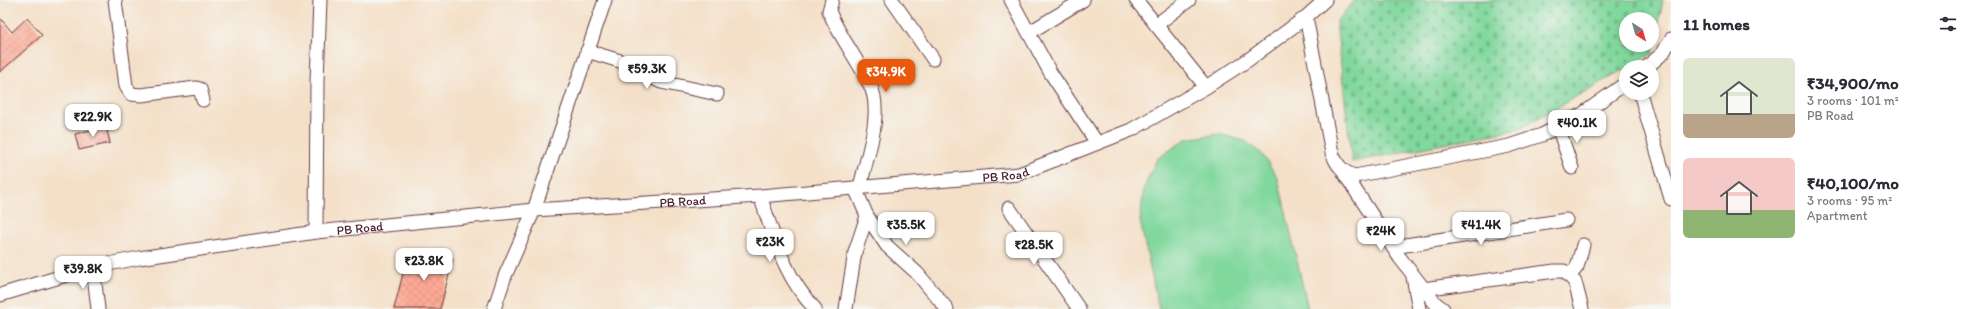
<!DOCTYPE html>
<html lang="en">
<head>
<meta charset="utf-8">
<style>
	:root { --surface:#fff; --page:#f7f7f7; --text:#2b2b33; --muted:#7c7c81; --accent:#ea580c }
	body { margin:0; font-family:Itim,sans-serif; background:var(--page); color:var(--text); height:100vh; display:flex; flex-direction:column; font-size:15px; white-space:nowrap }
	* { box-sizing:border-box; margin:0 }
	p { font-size:13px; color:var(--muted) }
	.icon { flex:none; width:22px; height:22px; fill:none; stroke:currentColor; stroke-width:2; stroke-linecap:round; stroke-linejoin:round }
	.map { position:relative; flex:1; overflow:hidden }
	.drawer { display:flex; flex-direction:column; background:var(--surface); width:300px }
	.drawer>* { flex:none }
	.needle { width:26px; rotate:143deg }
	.buttons { position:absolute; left:1619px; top:12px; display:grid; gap:8px }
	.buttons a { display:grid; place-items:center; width:40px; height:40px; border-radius:50%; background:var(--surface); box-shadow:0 2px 6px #0003; font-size:20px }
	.price { position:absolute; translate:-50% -34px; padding:0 9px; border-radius:8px; background:#fff; color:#222; font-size:13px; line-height:26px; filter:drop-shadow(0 1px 2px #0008) }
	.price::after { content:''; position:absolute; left:50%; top:24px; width:12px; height:9px; margin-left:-6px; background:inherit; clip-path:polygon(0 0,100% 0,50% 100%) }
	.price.active { background:var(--accent); color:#fff }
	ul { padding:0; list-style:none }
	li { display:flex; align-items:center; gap:12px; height:100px; padding:0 12px }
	li span { display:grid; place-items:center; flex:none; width:112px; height:80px; border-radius:6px; color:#555 }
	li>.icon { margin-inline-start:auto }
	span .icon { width:48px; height:48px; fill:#fffc; stroke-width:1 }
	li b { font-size:17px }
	h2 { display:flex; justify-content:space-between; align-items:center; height:48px; padding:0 12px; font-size:17px }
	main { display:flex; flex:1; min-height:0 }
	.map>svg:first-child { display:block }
</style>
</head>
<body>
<main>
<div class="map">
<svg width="1671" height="309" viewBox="0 0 1671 309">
	<defs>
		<pattern id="cemetery-stones" width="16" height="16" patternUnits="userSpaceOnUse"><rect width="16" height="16" fill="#81d89d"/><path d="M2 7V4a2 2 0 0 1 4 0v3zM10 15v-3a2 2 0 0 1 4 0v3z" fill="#71b987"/></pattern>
		<pattern id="building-cross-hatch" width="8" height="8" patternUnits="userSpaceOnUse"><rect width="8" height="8" fill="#feab96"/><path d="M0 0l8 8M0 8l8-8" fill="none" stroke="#db9381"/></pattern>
	</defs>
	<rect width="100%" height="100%" fill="#f6f6f2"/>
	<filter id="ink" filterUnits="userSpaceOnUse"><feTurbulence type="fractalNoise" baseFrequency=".025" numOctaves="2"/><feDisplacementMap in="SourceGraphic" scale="8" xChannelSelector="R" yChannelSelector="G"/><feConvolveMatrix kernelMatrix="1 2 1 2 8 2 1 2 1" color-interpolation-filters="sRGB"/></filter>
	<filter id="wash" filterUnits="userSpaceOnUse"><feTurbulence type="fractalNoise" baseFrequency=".012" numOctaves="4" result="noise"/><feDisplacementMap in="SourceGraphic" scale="16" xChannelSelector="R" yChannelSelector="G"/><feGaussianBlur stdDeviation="0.9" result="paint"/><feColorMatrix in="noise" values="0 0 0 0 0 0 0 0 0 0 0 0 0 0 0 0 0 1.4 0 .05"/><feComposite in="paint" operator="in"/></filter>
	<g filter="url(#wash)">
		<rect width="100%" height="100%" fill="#f4e0c8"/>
		<!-- cemetery -->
		<path fill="url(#cemetery-stones)" stroke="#667c64" fill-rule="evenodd" d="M1355,0H1663L1653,53L1519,129L1352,162L1336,22ZM1626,19H1652V45H1626Z"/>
		<!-- garden -->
		<polygon fill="#81d89d" stroke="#667c64" points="1219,134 1245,141 1262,154 1278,178 1308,309 1159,309 1140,221 1144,188 1157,159 1186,139"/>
		<g id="blocks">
			<!-- building -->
			<g fill="url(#building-cross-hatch)">
				<polygon points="0,18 12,32 27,18 42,35 0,72"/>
				<polygon points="106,126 110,143 79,150 75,134"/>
				<polygon points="416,249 453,259 440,309 394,309 405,266 411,267"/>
			</g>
		</g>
	</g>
	<g filter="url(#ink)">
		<use href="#blocks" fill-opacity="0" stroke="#643c43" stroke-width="1"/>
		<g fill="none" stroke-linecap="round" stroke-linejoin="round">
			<defs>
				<g id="minor">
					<polyline points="115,0 126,86 131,94 141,95 196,88 200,89 203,100"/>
					<path d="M832,0L829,11L832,18C843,41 859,62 870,85C884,112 866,159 860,187"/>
					<polyline points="892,0 933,59"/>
					<polyline points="1011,0 1050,72 1097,143"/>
					<polyline points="1136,0 1206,87"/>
					<path d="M1306,17L1332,153C1337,165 1342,172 1355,176L1509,146L1542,135L1581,115L1626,83"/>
					<polyline points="1156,25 1189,0"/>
					<polyline points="1030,32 1083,0"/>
					<polyline points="587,51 620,61 661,82 717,94"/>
					<polyline points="1647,67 1663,53 1671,39"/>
					<polyline points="1640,93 1671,199"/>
					<polyline points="1558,127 1572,168"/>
					<polyline points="1344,173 1400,258 1435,303 1443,309"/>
					<polyline points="855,188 867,216 887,246 917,273 947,309"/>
					<path d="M760,196C775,238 783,275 815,309"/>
					<polyline points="1009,208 1079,309"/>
					<polyline points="316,232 317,81 320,0"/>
					<polyline points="1393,247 1566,220"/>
					<polyline points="93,267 98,309"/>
					<polyline points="1570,275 1577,267 1583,245"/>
					<polyline points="1413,277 1419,309"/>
					<polyline points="1423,289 1555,271 1564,271 1575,282 1582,309"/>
					<path id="s1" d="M0,295L93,267L139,258L316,232L534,210L760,196L1019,174L1131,130L1206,87L1248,60L1306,17L1325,0"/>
					<polyline points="494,309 505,276 534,210 605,0"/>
					<polyline points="846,309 855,252 867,216"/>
				</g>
			</defs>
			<!-- minor casing -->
			<use href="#minor" stroke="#643c43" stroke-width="15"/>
			<!-- minor -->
			<use href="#minor" stroke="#fff" stroke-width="13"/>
		</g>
	</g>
	<g text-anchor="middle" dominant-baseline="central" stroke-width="3" stroke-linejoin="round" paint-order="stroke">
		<!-- street labels -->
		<g font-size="13" fill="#4a1f2b" stroke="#f6f6f2">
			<text stroke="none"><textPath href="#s1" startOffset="1015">PB Road</textPath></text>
			<text stroke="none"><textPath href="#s1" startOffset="691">PB Road</textPath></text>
			<text stroke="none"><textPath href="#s1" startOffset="367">PB Road</textPath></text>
		</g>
	</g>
</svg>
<div class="buttons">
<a><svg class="needle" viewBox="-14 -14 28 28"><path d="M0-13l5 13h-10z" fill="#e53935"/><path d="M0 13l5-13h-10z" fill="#7c7c81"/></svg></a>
<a><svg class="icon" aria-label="layers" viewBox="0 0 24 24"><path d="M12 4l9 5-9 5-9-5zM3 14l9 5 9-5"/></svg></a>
</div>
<b class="price" style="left:647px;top:90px">₹59.3K</b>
<b class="price active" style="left:886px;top:93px">₹34.9K</b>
<b class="price" style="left:93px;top:138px">₹22.9K</b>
<b class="price" style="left:1577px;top:144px">₹40.1K</b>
<b class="price" style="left:906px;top:246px">₹35.5K</b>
<b class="price" style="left:1481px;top:246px">₹41.4K</b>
<b class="price" style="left:1381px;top:252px">₹24K</b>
<b class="price" style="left:770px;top:263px">₹23K</b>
<b class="price" style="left:1034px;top:266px">₹28.5K</b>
<b class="price" style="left:424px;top:282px">₹23.8K</b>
<b class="price" style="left:83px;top:290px">₹39.8K</b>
</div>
<section class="drawer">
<h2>11 homes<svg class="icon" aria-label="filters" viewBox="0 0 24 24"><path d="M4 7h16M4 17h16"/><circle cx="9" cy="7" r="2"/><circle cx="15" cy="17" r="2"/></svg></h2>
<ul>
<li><span style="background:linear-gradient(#dfe7d0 70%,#b9a48a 0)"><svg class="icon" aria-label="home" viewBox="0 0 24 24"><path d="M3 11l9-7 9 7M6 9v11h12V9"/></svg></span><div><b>₹34,900/mo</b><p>3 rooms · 101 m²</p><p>PB Road</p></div></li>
<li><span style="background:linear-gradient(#f6c9c9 65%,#8fb573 0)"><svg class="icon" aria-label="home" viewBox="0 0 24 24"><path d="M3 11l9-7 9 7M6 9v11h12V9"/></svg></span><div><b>₹40,100/mo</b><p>3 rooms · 95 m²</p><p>Apartment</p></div></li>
</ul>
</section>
</main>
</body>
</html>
